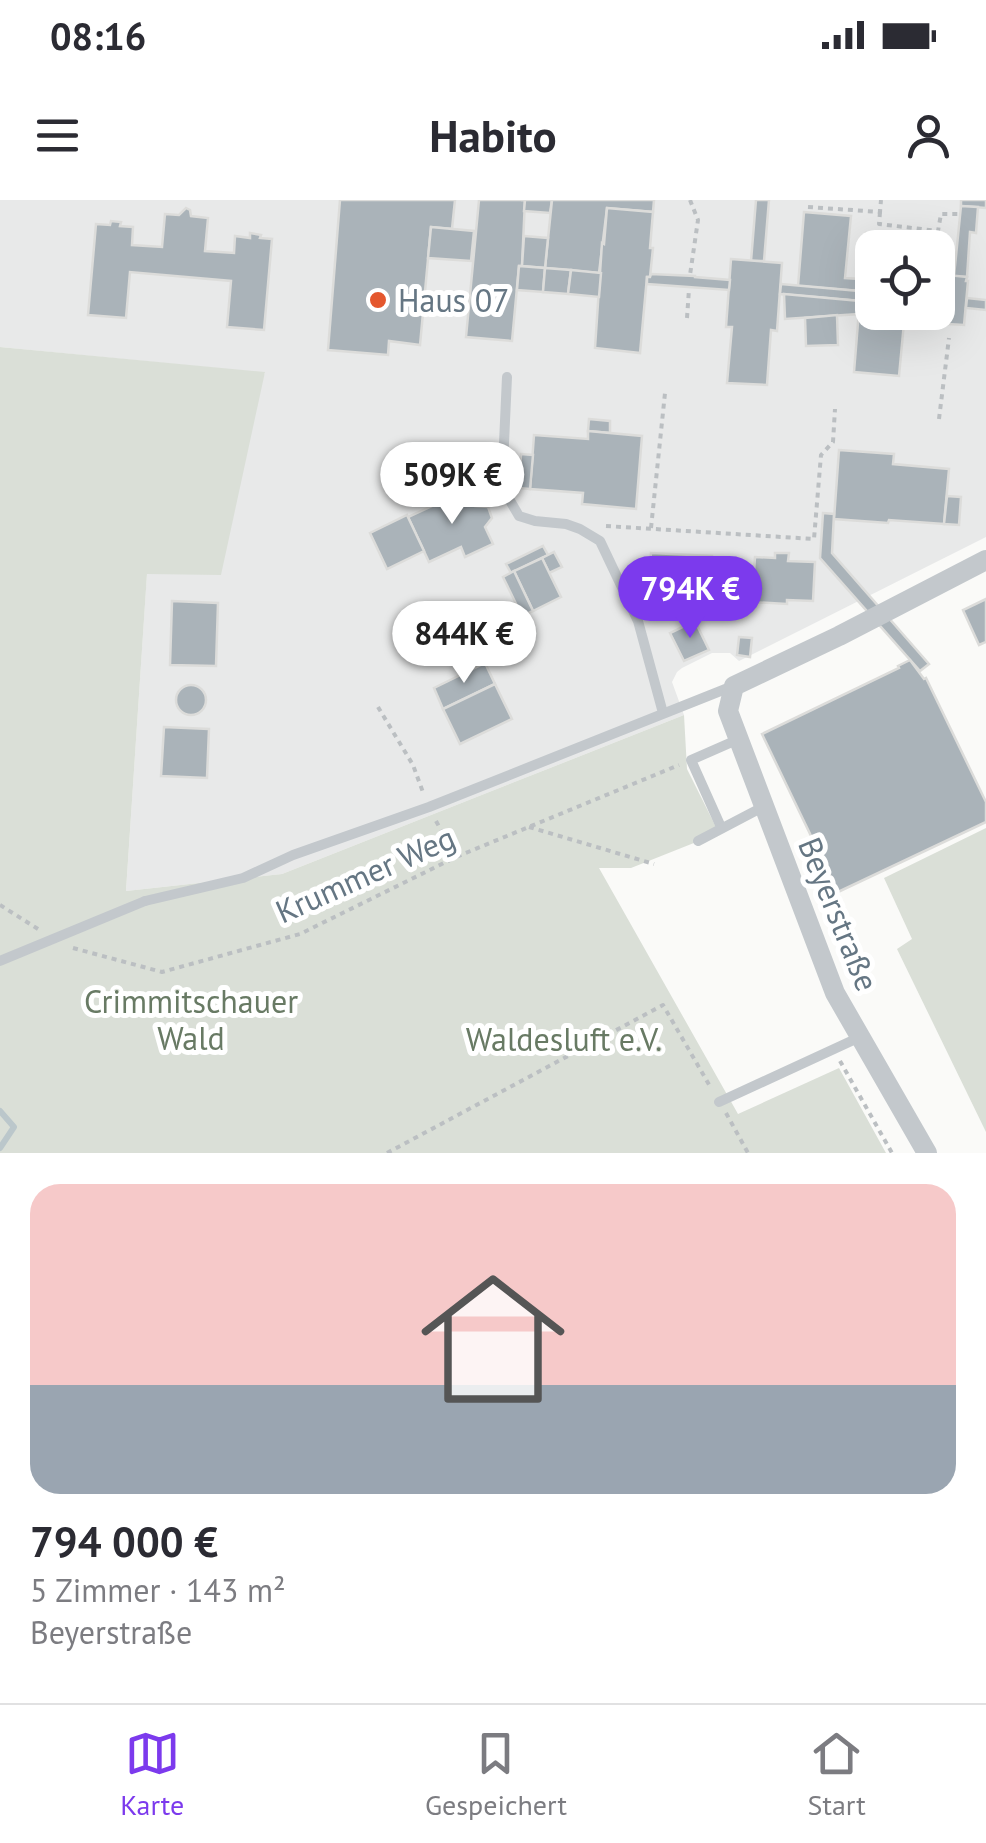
<!DOCTYPE html>
<html lang="de">
<head>
<meta charset="utf-8">
<style>
	:root { --surface:#fff; --page:#f7f7f7; --text:#2b2b33; --muted:#7c7c81; --line:#e1e1e2; --accent:#7c3aed }
	body { margin:0; font-family:"PT Sans",sans-serif; background:var(--page); color:var(--text); height:100vh; display:flex; flex-direction:column; font-size:38px; white-space:nowrap }
	* { box-sizing:border-box; margin:0 }
	p { font-size:32px; color:var(--muted) }
	.icon { flex:none; width:55px; height:55px; fill:none; stroke:currentColor; stroke-width:2; stroke-linecap:round; stroke-linejoin:round }
	.map { position:relative; height:953px; overflow:hidden }
	.drawer { display:flex; flex-direction:column; background:var(--surface); flex:1 }
	.drawer>* { flex:none }
	.fabs { position:absolute; left:855px; top:30px; display:grid; gap:20px }
	.fabs a { display:grid; place-items:center; width:100px; height:100px; border-radius:20px; background:var(--surface); box-shadow:0 10px 40px #0002; font-size:50px }
	.price { position:absolute; translate:-50% -85px; padding:0 22px; border-radius:35px; background:#fff; color:#222; font-size:32px; line-height:65px; filter:drop-shadow(0 2px 5px #0008) }
	.price::after { content:''; position:absolute; left:50%; top:60px; width:30px; height:22px; margin-left:-15px; background:inherit; clip-path:polygon(0 0,100% 0,50% 100%) }
	.price.current { background:var(--accent); color:#fff }
	ul { padding:0; list-style:none }
	li { display:grid; align-content:center; gap:20px; height:530px; padding:0 30px }
	li span { display:grid; place-items:center; height:310px; border-radius:30px; color:#555 }
	li>.icon { margin-inline-start:auto }
	span .icon { width:180px; height:180px; fill:#fffc; stroke-width:1 }
	li b { font-size:42px }
	.status { display:flex; justify-content:space-between; align-items:center; height:70px; padding:0 50px; background:var(--surface); direction:ltr }
	.status svg { height:28px; fill:currentColor }
	header { display:flex; justify-content:space-between; align-items:center; height:130px; padding:0 30px; background:var(--surface); font-size:45px; font-weight:600 }
	.dock { display:flex; justify-content:space-around; align-items:center; height:140px; border-top:2px solid var(--line); background:var(--surface); font-size:28px; color:var(--muted) }
	.dock a { display:grid; justify-items:center; gap:5px }
	.dock .current { color:var(--accent) }
	.map>svg:first-child { display:block }
</style>
</head>
<body>
<div class="status"><b>08:16</b><svg viewBox="0 0 49 12"><path d="M0 12V9h3v3zM5 12V6h3v6zM10 12V3h3v9zM15 12V0h3v12zM26 1h20v11H26zM47 4h2v5h-2z"/></svg></div>
<header><svg class="icon" aria-label="menu" viewBox="0 0 24 24"><path d="M4 6h16M4 12h16M4 18h16"/></svg>Habito<svg class="icon" aria-label="person" viewBox="0 0 24 24"><circle cx="12" cy="8" r="4"/><path d="M4 21q1-7 8-7t8 7"/></svg></header>
<div class="map">
<svg width="986" height="953" viewBox="0 0 986 953">
	<rect width="100%" height="100%" fill="#fafaf8"/>
	<!-- built -->
	<path fill="#e8e9e9" fill-rule="evenodd" d="M0,0H986V337L739,461L730,453H712L682,468L677,472L672,482L684,515L282,674L126,691L147,373L265,173L0,147ZM872,48H938V112H872Z"/>
	<!-- green -->
	<g fill="#dadfd7">
		<polygon points="0,147 265,172 221,375 147,374 126,691 282,674 684,515 687,569 719,633 631,668 599,668 738,914 839,868 886,953 0,953"/>
		<polygon points="986,628 986,932 897,749 912,739 884,678"/>
	</g>
	<g fill="none" stroke-linecap="round" stroke-linejoin="round">
		<!-- stream -->
		<polyline stroke="#bbc7cb" stroke-width="6" points="0,911 14,927 0,948"/>
	</g>
	<!-- building -->
	<g fill="#aab3b9" stroke="#dcdcda" stroke-width="2.5">
		<polygon points="340,0 455,0 452,29 431,27 420,145 389,141 388,155 328,150"/>
		<polygon points="479,0 525,0 522,66 519,66 512,141 466,137"/>
		<polygon points="521,0 552,0 550,13 524,11 525,0"/>
		<polygon points="552,0 654,0 653,12 607,8 599,73 545,68"/>
		<polygon points="756,0 769,0 764,61 751,61"/>
		<polygon points="961,0 986,0 986,8 961,6"/>
		<polygon points="961,6 978,7 976,33 970,32 967,77 954,76"/>
		<polygon points="186,8 190,10 191,16 208,18 205,51 234,53 235,36 250,38 250,33 261,35 260,38 272,39 264,130 227,127 231,81 130,72 126,118 88,115 96,24 110,25 111,21 121,22 120,26 133,27 132,45 162,47 165,14 179,15"/>
		<polygon points="607,8 653,12 650,48 653,48 650,77 647,77 640,153 595,148 602,43 604,44"/>
		<polygon points="804,12 851,16 845,78 860,79 859,91 798,86"/>
		<polygon points="431,27 474,31 471,61 428,58"/>
		<polygon points="866,33 912,37 911,48 872,48 872,112 905,112 899,176 854,172 860,98 858,98 859,91"/>
		<polygon points="524,36 548,38 545,68 522,66"/>
		<polygon points="731,59 782,63 777,131 771,130 767,185 727,183 732,127 726,127"/>
		<polygon points="519,66 545,68 543,92 517,90"/>
		<polygon points="545,68 571,70 568,94 543,92"/>
		<polygon points="571,70 601,73 599,97 568,94"/>
		<polygon points="651,74 695,76 695,77 730,80 729,90 647,84 647,77 650,77"/>
		<polygon points="938,74 967,77 966,81 968,81 964,125 931,123 932,112 938,112"/>
		<polygon points="781,84 859,91 860,101 780,94"/>
		<polygon points="784,94 860,101 859,114 785,119"/>
		<polygon points="967,98 986,100 986,110 966,108"/>
		<polygon points="837,115 838,145 806,146 805,118"/>
		<polygon points="589,219 610,221 610,233 588,231"/>
		<polygon points="588,231 642,236 636,309 582,304 583,293 530,289 534,235 588,239"/>
		<polygon points="839,250 894,254 893,264 949,269 944,324 889,320 888,323 834,319"/>
		<polygon points="521,254 533,255 530,289 519,288"/>
		<polygon points="467,290 475,306 488,307 492,318 485,327 493,344 465,357 461,347 429,362 408,317"/>
		<polygon points="947,296 961,297 959,325 944,324"/>
		<polygon points="823,313 834,314 832,353 929,464 920,471 820,358"/>
		<polygon points="407,315 424,351 387,369 370,333"/>
		<polygon points="543,346 548,355 511,373 506,364"/>
		<polygon points="554,352 562,367 549,373 542,358"/>
		<polygon points="651,353 712,356 709,398 675,395 675,391 648,389"/>
		<polygon points="775,353 789,353 788,361 815,362 813,401 787,400 787,404 752,402 755,357 775,358"/>
		<polygon points="542,358 561,397 533,411 514,371"/>
		<polygon points="514,371 533,411 522,416 503,377"/>
		<polygon points="986,399 986,442 979,445 963,410"/>
		<polygon points="172,401 218,403 216,466 170,465"/>
		<polygon points="695,421 709,450 684,461 670,433"/>
		<polygon points="739,437 752,438 750,457 737,455"/>
		<polygon points="910,460 924,479 926,478 986,602 986,622 838,692 762,534 899,468 898,466"/>
		<polygon points="485,463 495,484 443,509 434,488"/>
		<polygon points="495,484 512,519 460,544 443,509"/>
		<circle cx="191" cy="500" r="15"/>
		<polygon points="164,527 209,529 207,578 161,576"/>
	</g>
	<g fill="none" stroke-linecap="round" stroke-linejoin="round">
		<!-- path -->
		<g stroke="#bbbfc2" stroke-width="4" stroke-dasharray="5 5" stroke-linecap="butt">
			<polyline points="690,0 698,20 690,75"/>
			<polyline points="808,7 880,12 881,0"/>
			<polyline points="880,12 879,24 938,31 941,14 960,14"/>
			<polyline points="687,118 689,89"/>
			<polyline points="939,219 949,138"/>
			<polyline points="606,326 814,339 821,255 833,242 835,209"/>
			<polyline points="651,328 665,193"/>
			<polyline points="378,507 413,565 424,595"/>
			<polyline points="436,621 456,657"/>
			<polyline points="529,627 654,664"/>
			<polyline points="0,705 38,729"/>
			<polyline points="73,748 162,772 300,734 456,657 679,565"/>
			<polyline points="840,861 892,953"/>
			<polyline points="726,913 748,953"/>
			<polyline points="387,953 663,805 711,888"/>
		</g>
		<!-- service -->
		<g stroke="#c3c8cc" stroke-width="10">
			<polyline points="507,177 502,287 519,316 535,321 566,324 580,329 600,341 638,421 663,513"/>
			<polyline points="632,405 728,409"/>
			<polyline points="721,627 691,560 739,539"/>
			<polyline points="698,641 763,607"/>
			<polyline points="145,701 243,678 293,655 429,607 733,486"/>
			<polyline points="719,902 860,837"/>
		</g>
		<!-- minor -->
		<polyline stroke="#c3c8cc" stroke-width="20" points="927,953 835,793 728,511 734,486 839,436 986,360"/>
		<!-- service-bridge -->
		<polyline stroke="#c3c8cc" stroke-width="10" points="0,761 145,701"/>
	</g>
	<!-- markers -->
	<circle fill="#e4572e" stroke="#fff" stroke-width="4" cx="378" cy="100" r="10"/>
	<g text-anchor="middle" dominant-baseline="central" stroke-width="10" stroke-linejoin="round" paint-order="stroke">
		<!-- poi labels -->
		<g font-size="32" fill="#657683" stroke="#fff" text-anchor="start">
			<text x="398" y="100">Haus 07</text>
		</g>
		<!-- street labels -->
		<g font-size="32" fill="#657683" stroke="#fff">
			<text transform="translate(365 674) rotate(-24)">Krummer Weg</text>
			<text transform="translate(839 714) rotate(68)">Beyerstraße</text>
		</g>
		<!-- park labels -->
		<g font-size="32" fill="#687a64" stroke="#fff">
			<text x="191" y="801">Crimmitschauer<tspan x="191" dy="37">Wald</tspan></text>
			<text x="564" y="839">Waldesluft e.V.</text>
		</g>
	</g>
</svg>
<div class="fabs">
<a><svg class="icon" aria-label="locate" viewBox="0 0 24 24"><circle cx="12" cy="12" r="6"/><path d="M12 2v4M12 18v4M2 12h4M18 12h4"/></svg></a>
</div>
<b class="price" style="left:452px;top:327px">509K €</b>
<b class="price current" style="left:690px;top:441px">794K €</b>
<b class="price" style="left:464px;top:486px">844K €</b>
</div>
<section class="drawer">
<ul>
<li><span style="background:linear-gradient(#f6c9c9 65%,#9aa5b1 0)"><svg class="icon" aria-label="home" viewBox="0 0 24 24"><path d="M3 11l9-7 9 7M6 9v11h12V9"/></svg></span><div><b>794 000 €</b><p>5 Zimmer · 143 m²</p><p>Beyerstraße</p></div></li>
</ul>
</section>
<nav class="dock">
<a class="current"><svg class="icon" aria-label="map" viewBox="0 0 24 24"><path d="M3 6l6-2 6 2 6-2v14l-6 2-6-2-6 2zM9 4v14M15 6v14"/></svg>Karte</a>
<a><svg class="icon" aria-label="saved" viewBox="0 0 24 24"><path d="M7 4h10v16l-5-4-5 4z"/></svg>Gespeichert</a>
<a><svg class="icon" aria-label="home" viewBox="0 0 24 24"><path d="M3 11l9-7 9 7M6 9v11h12V9"/></svg>Start</a>
</nav>
</body>
</html>
